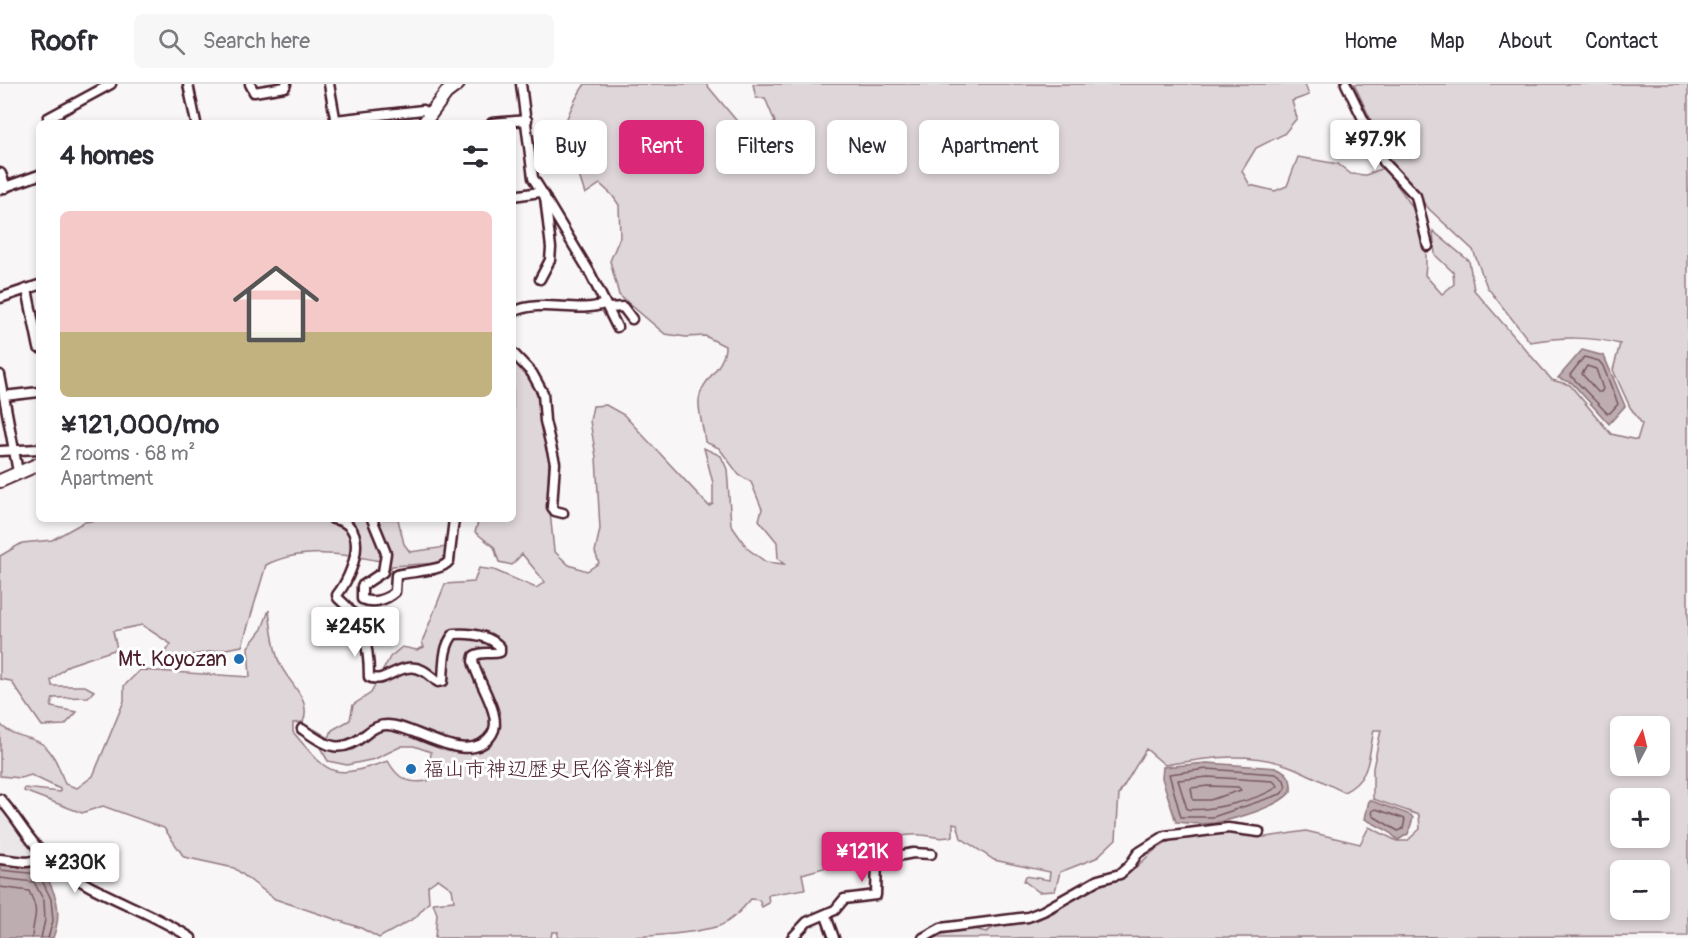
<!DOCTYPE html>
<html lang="en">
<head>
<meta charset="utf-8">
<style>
	:root { --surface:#fff; --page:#f7f7f7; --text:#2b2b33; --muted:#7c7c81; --line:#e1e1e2; --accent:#db2777 }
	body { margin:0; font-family:Pangolin,"Klee One",sans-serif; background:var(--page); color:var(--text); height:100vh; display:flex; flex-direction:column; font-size:22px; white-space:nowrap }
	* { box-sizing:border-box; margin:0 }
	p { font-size:20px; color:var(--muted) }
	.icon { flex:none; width:33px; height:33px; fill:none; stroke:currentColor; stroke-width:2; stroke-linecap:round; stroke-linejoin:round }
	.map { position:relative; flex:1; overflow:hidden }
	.sheet { position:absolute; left:36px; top:36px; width:480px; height:402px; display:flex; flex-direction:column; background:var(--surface); border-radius:9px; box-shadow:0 3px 9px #0003 }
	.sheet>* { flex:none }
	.guide { position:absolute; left:534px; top:36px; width:570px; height:54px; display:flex; gap:12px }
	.needle { width:39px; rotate:7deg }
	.buttons { position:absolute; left:1610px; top:632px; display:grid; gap:12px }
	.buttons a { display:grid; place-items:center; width:60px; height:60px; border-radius:9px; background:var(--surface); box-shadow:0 3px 9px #0003; font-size:30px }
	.price { position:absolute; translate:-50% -51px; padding:0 14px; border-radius:6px; background:#fff; color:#222; font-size:20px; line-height:39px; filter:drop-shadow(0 2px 3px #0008) }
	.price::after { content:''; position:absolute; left:50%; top:36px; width:18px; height:14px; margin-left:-9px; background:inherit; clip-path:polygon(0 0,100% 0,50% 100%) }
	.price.selected { background:var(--accent); color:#fff }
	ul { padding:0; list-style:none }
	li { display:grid; align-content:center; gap:12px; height:318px; padding:0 24px }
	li+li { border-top:2px solid var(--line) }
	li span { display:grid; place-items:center; height:186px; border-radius:9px; color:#555 }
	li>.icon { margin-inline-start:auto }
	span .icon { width:108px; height:108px; fill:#fffc; stroke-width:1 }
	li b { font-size:26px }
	h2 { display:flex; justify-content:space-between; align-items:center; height:72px; padding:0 24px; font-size:26px }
	.chip { padding:0 21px; border-radius:9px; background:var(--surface); box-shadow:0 3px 9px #0003; font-size:21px; line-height:54px }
	.chip.selected { background:var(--accent); color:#fff }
	header { display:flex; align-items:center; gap:36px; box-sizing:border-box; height:84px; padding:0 30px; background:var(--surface); border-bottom:2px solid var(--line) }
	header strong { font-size:28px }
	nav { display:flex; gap:33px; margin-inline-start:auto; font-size:21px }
	.search { width:420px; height:54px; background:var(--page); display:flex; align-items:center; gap:15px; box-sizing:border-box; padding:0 21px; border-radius:9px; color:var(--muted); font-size:22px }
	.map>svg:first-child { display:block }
</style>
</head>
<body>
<header>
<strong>Roofr</strong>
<div class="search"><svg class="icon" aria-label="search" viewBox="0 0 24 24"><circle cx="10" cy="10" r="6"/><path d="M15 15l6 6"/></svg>Search here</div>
<nav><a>Home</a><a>Map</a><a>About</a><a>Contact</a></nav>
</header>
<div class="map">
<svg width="1688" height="854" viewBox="0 0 1688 854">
	<rect width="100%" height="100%" fill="#f8f6f7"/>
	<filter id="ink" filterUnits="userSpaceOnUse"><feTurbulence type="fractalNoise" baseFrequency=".0167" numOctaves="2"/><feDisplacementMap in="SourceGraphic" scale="12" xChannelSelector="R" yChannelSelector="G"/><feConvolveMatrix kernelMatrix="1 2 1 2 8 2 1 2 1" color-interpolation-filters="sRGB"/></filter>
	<g filter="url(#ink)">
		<!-- built -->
		<polygon fill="#ebe6e8" points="0,718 35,764 24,773 0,770"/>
		<!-- green -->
		<g fill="#ded6d9" stroke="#947a82" stroke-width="1.5" fill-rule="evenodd">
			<path d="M585,0H706L750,53L765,51L776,74L783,69L770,43L775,38L765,14H756L753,0H1305L1309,11L1292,17L1297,34L1284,50L1256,64L1242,87L1250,101L1275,107L1287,102L1298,73L1338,80L1351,90L1366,91L1383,84C1412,119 1431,143 1425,191L1442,210L1454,200L1453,188L1435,171L1433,147L1469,177L1474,206L1552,296L1570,301L1611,350L1637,356L1642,340L1630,323L1613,286L1620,260C1589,252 1561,253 1530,258L1487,203L1473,166L1430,126L1393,83L1354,0H1688V852L935,854L963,842L986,848L1002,839L1035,837L1057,827L1087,804L1106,795L1128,790L1155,766L1178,752L1225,749L1266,753L1306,747L1360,760L1369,743L1397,757H1407L1420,745L1419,731L1373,715V684L1381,646H1374C1368,673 1371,695 1344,708C1326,700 1308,689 1289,682C1248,667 1206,674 1165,681L1146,665L1119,710L1116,755L1096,774L1060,788L1055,807L1039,808L1024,797L1026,792L1049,796L1050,788L994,776L961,754L957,740L953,739V752C938,756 935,752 921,751C903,749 886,756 870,763L866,772L802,790L805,805L768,811L769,819L762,823L759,816L751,815C742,825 732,837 719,842C678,854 603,854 557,854L558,848H552L551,854H435L437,830L433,819L454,817L452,805L438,795L428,802L429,818L415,834L379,854L361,844L275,815L234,784L184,773L164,744L103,722L82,729L24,707L25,704L60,708V705L31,691L21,694L0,692V640C13,655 34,651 46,663C56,673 60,687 65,700L77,704L93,692L124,617V602L140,586L250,593L248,563L262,545L269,526C271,543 273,562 279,578C287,598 313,615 303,638L293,639V648C330,692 331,696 388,677C398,695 408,700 428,697L431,668L414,662H402L375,675L347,681L328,677L309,645H314L329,654L332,646L350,636L353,621L371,609L390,573L402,563L417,566L424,563L422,558L445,500L474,498L479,484L494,486L536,504L545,498L522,470L512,481L499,478L494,463L475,448L479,435H513V275L535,302L549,370L548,408L554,467L569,481L587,487L599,479L595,468L600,445L596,373L590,337L593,322L606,321L624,331L709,422L713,420V399L704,364L721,372L727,385L731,441L748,465L766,478L784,480L778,475L777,458L759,436L762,425L751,398L739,391L719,364L705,358C704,345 698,329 699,316C701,295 725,285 725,262L705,252L686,253L665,250L619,211L610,177L620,153L619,121L612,111L600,100L585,110L577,85L564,86C562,82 559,77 558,73C556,54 574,15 585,0ZM1620,642H1659V681H1620ZM1620,714H1659V753H1620ZM1620,786H1659V825H1620Z"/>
			<path d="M106,435H398L404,460L410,468L446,463L445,473L438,479L392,482L387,490L373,499L380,477C343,469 300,464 266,481L242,562L160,577L171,560L142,541L113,547L117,565L69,581L51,596L52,602H85L94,607L88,613L53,614L51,623L77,628L65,641L42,642L11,597L0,595V472L22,459L52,456L84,438Z"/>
		</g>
		<!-- water -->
		<g fill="#bdadb0" stroke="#8f747b" stroke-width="1.5">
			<polygon points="1582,266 1604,272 1625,322 1609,340 1572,299 1558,294"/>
			<path d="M1207,679L1278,684C1288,689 1292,695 1291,707C1280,723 1235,735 1214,739C1201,741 1189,739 1176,738L1162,694L1163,683Z"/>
			<polygon points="1369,716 1411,731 1413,734 1408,750 1398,756 1388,747 1365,735"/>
			<path d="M0,780L42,783C55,809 64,825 53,854H0Z"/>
		</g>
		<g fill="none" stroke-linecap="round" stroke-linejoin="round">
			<!-- shore -->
			<g stroke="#785860" stroke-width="1.5">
				<polygon points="1584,273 1599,277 1603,282 1618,320 1610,329 1607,329 1570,291"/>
				<polygon points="1587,282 1596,285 1603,305 1601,308 1598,308 1582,290"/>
				<polygon points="1207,685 1276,690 1284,696 1286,704 1281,710 1213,733 1181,733 1169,690"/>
				<path d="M1208,693L1273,697L1278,702C1263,715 1207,728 1187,725L1178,696Z"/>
				<polygon points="1208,702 1238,703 1241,706 1210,716 1193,716 1191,704"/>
				<polygon points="1376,725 1405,735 1403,745 1398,747 1373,732 1372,727"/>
				<polyline points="0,786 39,790 51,815 53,837 48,854"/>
				<polyline points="0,794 34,798 44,817 45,836 41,854"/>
				<path d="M0,803L29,807C41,832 33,831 32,854"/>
			</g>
			<defs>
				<g id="minor">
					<polyline points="188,0 196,39"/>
					<polyline points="250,0 254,8 285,3 286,0"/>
					<polyline points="329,0 336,39"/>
					<polyline points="521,0 533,94 545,113 551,164 550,176 540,195"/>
					<polyline points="1346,0 1384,78 1416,112 1428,162"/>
					<polyline points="335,36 423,26 430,30"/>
					<polyline points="50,39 48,34 111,0"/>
					<polyline points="492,39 527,36"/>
					<polyline points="5,103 39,91"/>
					<polyline points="513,112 540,108"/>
					<polyline points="545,114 589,187 617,243"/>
					<polyline points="27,205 39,264"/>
					<polyline points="0,214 39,201"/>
					<polyline points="609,224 623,223 632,235"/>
					<path d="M513,228C541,214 577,230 604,220"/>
					<polyline points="513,269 532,289 543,309 545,337 555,379 552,423 555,427 563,429"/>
					<polyline points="0,291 18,388"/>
					<polyline points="4,312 39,308"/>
					<polyline points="0,367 39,365"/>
					<path d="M372,435L386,469L383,488L362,502V515C373,520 386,516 395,508L396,491C411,487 441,488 449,477L454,435"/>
					<path d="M302,645C327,662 340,672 366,650C372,645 378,641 386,641C414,640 469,686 492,650C504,632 476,596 473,577L474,572C483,566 490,571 500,568V563C489,551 470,549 454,550C443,562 444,581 443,597L438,598C433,594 427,588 422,586C400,576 386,601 369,593C369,560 363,535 338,514L337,511C353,491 372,440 333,435"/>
					<path d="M0,715C18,734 30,760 50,776C92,811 146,824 191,854"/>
					<polyline points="0,775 26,778 48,775"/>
					<polyline points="826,832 834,854"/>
					<polyline points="792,854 807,838 835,826 844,815 876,811 877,776 913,769 931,770"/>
					<polyline points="923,854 941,844 1028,833 1043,827 1098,796 1120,790 1130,781 1138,769 1165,752 1228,744 1259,748"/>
				</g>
				<polyline id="major" points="0,90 5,103 0,104"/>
				<g id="highway">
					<polyline points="424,39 446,9 458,0"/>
					<polyline points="0,397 39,380"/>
				</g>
			</defs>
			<!-- minor casing -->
			<use href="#minor" stroke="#4a1f2b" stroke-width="13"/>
			<!-- major casing -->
			<use href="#major" stroke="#4a1f2b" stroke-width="15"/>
			<!-- highway casing -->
			<use href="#highway" stroke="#4a1f2b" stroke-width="16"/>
			<!-- minor -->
			<use href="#minor" stroke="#fff" stroke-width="8"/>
			<!-- major -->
			<use href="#major" stroke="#fff" stroke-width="10"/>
			<!-- highway -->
			<use href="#highway" stroke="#fff" stroke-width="12"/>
		</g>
	</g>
	<!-- markers -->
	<g fill="#1f6fb2" stroke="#fff" stroke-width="2">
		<circle cx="239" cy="575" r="6"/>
		<circle cx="411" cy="685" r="6"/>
	</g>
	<g text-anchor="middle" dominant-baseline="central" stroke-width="6" stroke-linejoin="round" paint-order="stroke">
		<!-- poi labels -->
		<g font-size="21" fill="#4a1f2b" stroke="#fff" text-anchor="end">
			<text x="227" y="575">Mt. Koyozan</text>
			<text x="423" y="685" text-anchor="start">福山市神辺歴史民俗資料館</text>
		</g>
	</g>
</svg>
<div class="buttons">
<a><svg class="needle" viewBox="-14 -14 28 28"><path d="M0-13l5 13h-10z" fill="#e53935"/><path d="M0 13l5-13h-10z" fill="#7c7c81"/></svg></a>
<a>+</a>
<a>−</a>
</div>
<b class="price" style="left:1375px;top:87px">¥97.9K</b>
<b class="price" style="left:355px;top:574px">¥245K</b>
<b class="price selected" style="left:862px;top:799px">¥121K</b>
<b class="price" style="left:75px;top:810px">¥230K</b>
<div class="guide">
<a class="chip">Buy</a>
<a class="chip selected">Rent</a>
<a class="chip">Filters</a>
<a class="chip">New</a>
<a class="chip">Apartment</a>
</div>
<section class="sheet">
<h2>4 homes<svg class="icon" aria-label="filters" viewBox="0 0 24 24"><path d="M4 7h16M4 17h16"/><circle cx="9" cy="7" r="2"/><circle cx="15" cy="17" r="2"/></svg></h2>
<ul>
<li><span style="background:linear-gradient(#f6c9c9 65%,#c2b280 0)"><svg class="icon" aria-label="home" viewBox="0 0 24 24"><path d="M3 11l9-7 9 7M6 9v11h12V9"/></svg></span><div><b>¥121,000/mo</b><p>2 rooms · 68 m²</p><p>Apartment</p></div></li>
</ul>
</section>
</div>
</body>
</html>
